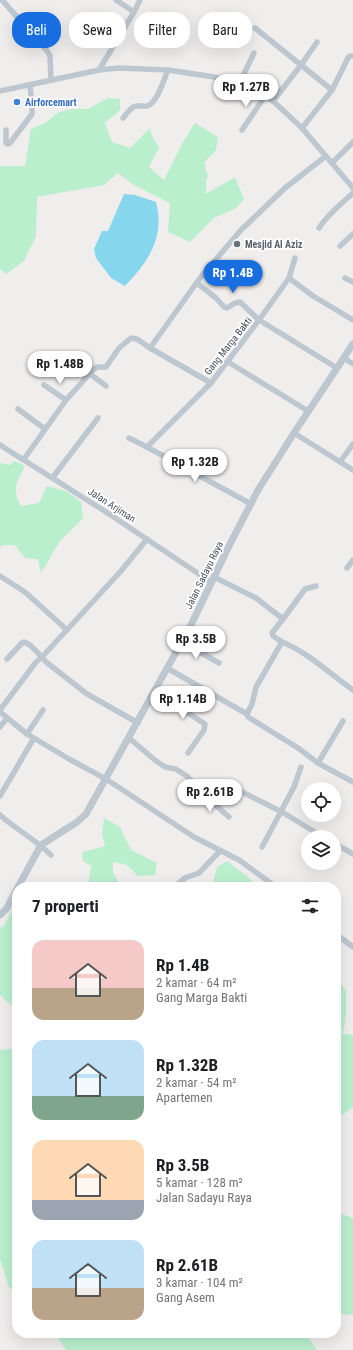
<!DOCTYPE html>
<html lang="id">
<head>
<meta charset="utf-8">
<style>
	:root { --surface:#fff; --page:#f6f6f6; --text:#202124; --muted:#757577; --accent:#166ee0 }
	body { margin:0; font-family:"Roboto Condensed",sans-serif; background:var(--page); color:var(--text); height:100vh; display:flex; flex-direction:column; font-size:15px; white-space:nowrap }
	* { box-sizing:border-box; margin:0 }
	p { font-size:13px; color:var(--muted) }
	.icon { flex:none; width:22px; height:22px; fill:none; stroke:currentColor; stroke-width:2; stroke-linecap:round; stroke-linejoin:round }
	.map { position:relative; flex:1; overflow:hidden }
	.details { position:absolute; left:12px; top:882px; width:329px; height:456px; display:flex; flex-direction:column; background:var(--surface); border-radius:16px; box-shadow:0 4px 16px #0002 }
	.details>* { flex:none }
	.guide { position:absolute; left:12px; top:12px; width:329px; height:36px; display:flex; gap:8px }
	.tools { position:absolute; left:301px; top:782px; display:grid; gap:8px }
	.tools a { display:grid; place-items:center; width:40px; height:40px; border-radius:50%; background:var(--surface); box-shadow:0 4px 16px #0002; font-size:20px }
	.price { position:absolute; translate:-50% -34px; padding:0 9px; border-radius:14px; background:#fff; color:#222; font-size:13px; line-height:26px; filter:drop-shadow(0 1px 2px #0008) }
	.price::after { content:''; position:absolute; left:50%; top:24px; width:12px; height:9px; margin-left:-6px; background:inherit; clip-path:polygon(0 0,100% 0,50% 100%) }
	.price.selected { background:var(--accent); color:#fff }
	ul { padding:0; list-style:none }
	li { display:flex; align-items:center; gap:12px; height:100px; padding:0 20px }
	li span { display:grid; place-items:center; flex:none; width:112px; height:80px; border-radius:12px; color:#555 }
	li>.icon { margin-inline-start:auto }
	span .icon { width:48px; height:48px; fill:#fffc; stroke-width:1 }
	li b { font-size:17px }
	h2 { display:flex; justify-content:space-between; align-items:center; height:48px; padding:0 20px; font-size:17px }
	.pill { padding:0 14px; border-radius:16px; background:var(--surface); box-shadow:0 4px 16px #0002; font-size:14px; line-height:36px }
	.pill.selected { background:var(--accent); color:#fff }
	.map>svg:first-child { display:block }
</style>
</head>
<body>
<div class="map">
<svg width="353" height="1350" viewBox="0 0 353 1350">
	<rect width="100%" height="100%" fill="#f0eded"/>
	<!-- green -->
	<g fill="#baefce">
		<polygon points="108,98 120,99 120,110 105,123 112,142 130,148 150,128 152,136 159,148 149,167 164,180 183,142 195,123 218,137 216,150 204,163 208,176 206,181 206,194 235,177 244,199 236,208 214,218 190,242 168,232 170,203 134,185 118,173 104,185 37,197 36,236 24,261 6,274 0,269 0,166 25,166 31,129 45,123 59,112 72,109 88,109"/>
		<path d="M14,461L22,464L25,467C16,481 12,491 21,506L39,503L47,486L66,491L81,502L83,518L60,541L41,573L38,559L25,558L15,545H3L0,548V463L10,465Z"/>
		<polygon points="104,818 120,827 131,850 157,863 155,875 138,876 127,865 113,862 113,872 120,885 125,887 88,887 91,866 82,860 83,852 105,846 102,834"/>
		<polygon points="227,861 247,876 258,887 212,887 217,867"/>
		<polygon points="17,902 17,1004 13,1006 4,999 0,995 0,928 4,926"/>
		<polygon points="336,972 346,992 346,1015 343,1034 353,1035 353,1107 342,1115 336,1109"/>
		<polygon points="17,1048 17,1294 9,1287 0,1259 0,1050"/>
		<polygon points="336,1212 353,1218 353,1315 336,1313"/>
		<polygon points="55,1333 305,1333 317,1350 66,1350"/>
	</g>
	<!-- water -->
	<path fill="#86d7ed" d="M124,194L135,195L156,202C165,237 149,261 125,286L111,278L96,258L94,249L102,231H108Z"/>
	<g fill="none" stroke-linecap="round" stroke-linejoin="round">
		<!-- minor -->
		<g stroke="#bdc7d0" stroke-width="5.5">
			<polyline points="2,0 48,52 50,56 51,80"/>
			<polyline points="116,0 134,12"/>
			<polyline points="255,28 332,90"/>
			<polyline points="99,70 134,12 140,0"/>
			<polyline points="239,84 254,53"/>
			<polyline points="0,91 99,70 119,68 168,70 214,77 233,81 255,90 273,101 302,128 353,188"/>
			<polyline points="273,101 301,65 317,42"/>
			<path d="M123,118C127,114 131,106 137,106C140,105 144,107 147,106C157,104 164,79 168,70"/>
			<polyline points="302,128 332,90 348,58 350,56 353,56"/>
			<polyline points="6,130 6,143 8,144 10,143 32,114 32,107 30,85"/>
			<polyline points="242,130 265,96"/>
			<polyline points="326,156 285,188 241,230 200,278 150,348 211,383 259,320 337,368"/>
			<polyline points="332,163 353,142"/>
			<path d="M319,228C328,214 341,204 353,193"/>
			<polyline points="340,246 353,234"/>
			<polyline points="289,278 295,258"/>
			<polyline points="345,278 353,282"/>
			<polyline points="197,283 216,298 224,307 227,308 235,303 240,302 259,320 289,278 313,296 353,320"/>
			<polyline points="344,358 353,364"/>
			<polyline points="228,362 308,411"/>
			<polyline points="90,374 106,386"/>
			<polyline points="44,385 66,400"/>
			<polyline points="18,409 45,429"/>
			<polyline points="294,433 353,470"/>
			<polyline points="129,438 147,447 211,383"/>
			<polyline points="0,445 103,510 211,582"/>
			<polyline points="147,447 251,504"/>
			<polyline points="24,459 66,400 94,369 98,367 106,367 119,348 131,338 137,339 150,348"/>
			<polyline points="340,462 353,444"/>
			<polyline points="53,477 98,418"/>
			<polyline points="347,568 353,560"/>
			<polyline points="0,576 25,592 67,630"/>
			<polyline points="214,577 256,598 283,619 272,633 273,636 282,642"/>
			<polyline points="283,619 305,589 316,586"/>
			<polyline points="182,642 219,663"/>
			<polyline points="167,668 247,714"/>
			<path d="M353,690C330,674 309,653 282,642L256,687L252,704L247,714L248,717L298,748L318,763L353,782"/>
			<polyline points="155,692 205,724 204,730 188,753"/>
			<polyline points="0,710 36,662 42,657 30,645 24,642 22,643 7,659"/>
			<polyline points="0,712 27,734 69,759 106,779 194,837 239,860 276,887"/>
			<polyline points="138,723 87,694 46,662 42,657 121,571 147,539"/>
			<polyline points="0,727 7,718"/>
			<polyline points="27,734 43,710"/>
			<polyline points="129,738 156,761 165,767 176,769 188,777 204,795 216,783 222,782 282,812 323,837"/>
			<polyline points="318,763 343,721"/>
			<polyline points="204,795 229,817"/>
			<polyline points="0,796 34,738"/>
			<path d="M0,815C17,830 36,840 51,855"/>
			<polyline points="334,843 353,854"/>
			<polyline points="262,847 294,787 301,767"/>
			<polyline points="174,887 185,878 199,873 220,851"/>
			<polyline points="336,934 353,947"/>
		</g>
		<!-- tertiary -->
		<g stroke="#bdc7d0" stroke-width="7">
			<polyline points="18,887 41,845 77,822 86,814 190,627 230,544 258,490 294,433 353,344"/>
			<polyline points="0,915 7,908 17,889"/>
		</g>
	</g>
	<!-- markers -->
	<circle fill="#3f7fe0" stroke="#fff" stroke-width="1.5" cx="17" cy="102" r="4"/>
	<circle fill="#6b7280" stroke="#fff" stroke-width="1.5" cx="237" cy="244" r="4"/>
	<g text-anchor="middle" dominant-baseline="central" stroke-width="3.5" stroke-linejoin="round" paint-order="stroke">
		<!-- shop labels -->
		<g font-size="10" font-weight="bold" fill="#366cbe" stroke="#fff" text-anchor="start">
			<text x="25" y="102">Airforcemart</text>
		</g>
		<!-- worship labels -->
		<g font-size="10" font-weight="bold" fill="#5b616d" stroke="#fff" text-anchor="start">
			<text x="245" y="244">Mesjid Al Aziz</text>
		</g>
		<!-- street labels -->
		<g font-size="10" fill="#45505b" stroke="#fff">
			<text transform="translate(228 346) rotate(-52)">Gang Marga Bakti</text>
			<text transform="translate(112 505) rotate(33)">Jalan Arjiman</text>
			<text transform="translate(204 575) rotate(-64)">Jalan Sadayu Raya</text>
		</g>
	</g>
</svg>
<div class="tools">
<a><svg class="icon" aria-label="locate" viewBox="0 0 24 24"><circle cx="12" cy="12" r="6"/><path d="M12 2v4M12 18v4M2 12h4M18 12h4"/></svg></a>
<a><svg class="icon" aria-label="layers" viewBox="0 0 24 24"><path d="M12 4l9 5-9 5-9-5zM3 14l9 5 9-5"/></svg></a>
</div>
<b class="price" style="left:246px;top:108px">Rp 1.27B</b>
<b class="price selected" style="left:233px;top:294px">Rp 1.4B</b>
<b class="price" style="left:60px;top:385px">Rp 1.48B</b>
<b class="price" style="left:195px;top:483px">Rp 1.32B</b>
<b class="price" style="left:196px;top:660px">Rp 3.5B</b>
<b class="price" style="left:183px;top:720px">Rp 1.14B</b>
<b class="price" style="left:210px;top:813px">Rp 2.61B</b>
<div class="guide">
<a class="pill selected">Beli</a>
<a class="pill">Sewa</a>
<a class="pill">Filter</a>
<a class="pill">Baru</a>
</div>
<section class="details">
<h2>7 properti<svg class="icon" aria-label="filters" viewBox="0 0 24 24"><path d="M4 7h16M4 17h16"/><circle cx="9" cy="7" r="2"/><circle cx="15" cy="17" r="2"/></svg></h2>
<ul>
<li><span style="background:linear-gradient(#f6c9c9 60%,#b9a48a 0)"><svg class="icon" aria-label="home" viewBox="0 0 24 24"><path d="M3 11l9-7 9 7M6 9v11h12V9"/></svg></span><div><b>Rp 1.4B</b><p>2 kamar · 64 m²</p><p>Gang Marga Bakti</p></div></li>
<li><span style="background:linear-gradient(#bfe0f5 70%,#7fa58c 0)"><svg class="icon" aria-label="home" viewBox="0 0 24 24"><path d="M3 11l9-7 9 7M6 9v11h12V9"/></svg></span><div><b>Rp 1.32B</b><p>2 kamar · 54 m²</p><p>Apartemen</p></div></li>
<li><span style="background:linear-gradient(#ffd9b3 75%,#9aa5b1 0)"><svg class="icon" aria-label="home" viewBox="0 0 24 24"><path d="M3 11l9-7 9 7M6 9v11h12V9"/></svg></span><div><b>Rp 3.5B</b><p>5 kamar · 128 m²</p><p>Jalan Sadayu Raya</p></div></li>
<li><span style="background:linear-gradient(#bfe0f5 60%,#b9a48a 0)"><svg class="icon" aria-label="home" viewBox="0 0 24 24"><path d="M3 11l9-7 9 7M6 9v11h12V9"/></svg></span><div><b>Rp 2.61B</b><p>3 kamar · 104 m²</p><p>Gang Asem</p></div></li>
</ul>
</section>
</div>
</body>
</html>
